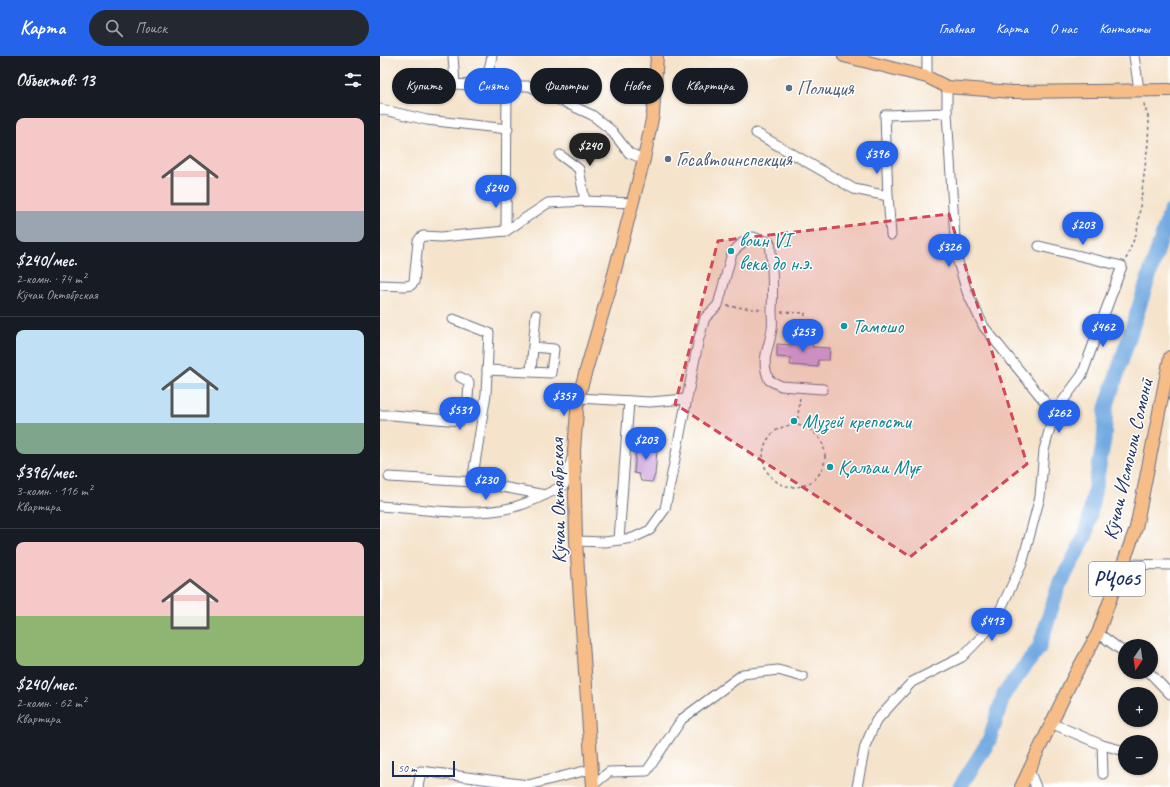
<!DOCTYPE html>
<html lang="ru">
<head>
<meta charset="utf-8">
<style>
	:root { --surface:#171b24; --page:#242831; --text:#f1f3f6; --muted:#9ea1a6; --line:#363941; --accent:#2563eb }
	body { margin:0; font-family:Caveat,sans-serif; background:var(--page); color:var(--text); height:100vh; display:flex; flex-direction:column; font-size:15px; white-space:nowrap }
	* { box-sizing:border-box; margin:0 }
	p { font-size:13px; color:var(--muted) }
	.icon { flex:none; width:22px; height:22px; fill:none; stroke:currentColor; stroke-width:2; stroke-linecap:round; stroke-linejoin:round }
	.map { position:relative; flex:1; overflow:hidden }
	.sheet { display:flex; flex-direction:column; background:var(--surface); width:380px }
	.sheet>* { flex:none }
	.top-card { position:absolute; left:12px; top:12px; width:380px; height:36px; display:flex; gap:8px }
	.needle { width:26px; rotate:193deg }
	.buttons { position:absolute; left:738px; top:583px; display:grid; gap:8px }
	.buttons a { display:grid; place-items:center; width:40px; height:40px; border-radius:50%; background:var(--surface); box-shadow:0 1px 3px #0004; font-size:20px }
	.scale { position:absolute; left:12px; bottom:10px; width:63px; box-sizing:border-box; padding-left:4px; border:2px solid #1b2f5e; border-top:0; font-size:11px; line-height:14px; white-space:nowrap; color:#1b2f5e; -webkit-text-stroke:3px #fff; paint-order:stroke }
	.price { position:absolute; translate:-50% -34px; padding:0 9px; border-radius:14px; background:var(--accent); color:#fff; font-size:13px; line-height:26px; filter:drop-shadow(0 1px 2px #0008) }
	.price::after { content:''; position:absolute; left:50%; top:24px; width:12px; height:9px; margin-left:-6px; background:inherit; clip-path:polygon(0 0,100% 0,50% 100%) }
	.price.on { background:#222; color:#fff }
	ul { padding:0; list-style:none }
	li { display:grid; align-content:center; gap:8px; height:212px; padding:0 16px }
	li+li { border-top:1px solid var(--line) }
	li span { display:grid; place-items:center; height:124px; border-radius:8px; color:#555 }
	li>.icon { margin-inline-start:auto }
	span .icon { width:72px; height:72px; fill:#fffc; stroke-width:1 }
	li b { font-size:17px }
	h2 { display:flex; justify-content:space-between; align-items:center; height:48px; padding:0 16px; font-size:17px }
	.pill { padding:0 14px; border-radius:18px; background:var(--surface); box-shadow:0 1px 3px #0004; font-size:14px; line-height:36px }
	.pill.on { background:var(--accent); color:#fff }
	header { display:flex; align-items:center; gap:24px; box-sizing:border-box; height:56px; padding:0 20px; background:var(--accent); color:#fff }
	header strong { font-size:19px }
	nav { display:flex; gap:22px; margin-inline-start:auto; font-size:14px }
	.search { width:280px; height:36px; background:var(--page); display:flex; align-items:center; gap:10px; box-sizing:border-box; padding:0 14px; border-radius:22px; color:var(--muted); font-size:15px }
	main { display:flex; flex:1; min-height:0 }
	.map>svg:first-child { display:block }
</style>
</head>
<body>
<header>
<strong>Карта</strong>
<div class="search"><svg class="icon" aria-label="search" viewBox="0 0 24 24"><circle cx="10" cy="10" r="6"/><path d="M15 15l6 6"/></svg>Поиск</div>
<nav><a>Главная</a><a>Карта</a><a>О нас</a><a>Контакты</a></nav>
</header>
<main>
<section class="sheet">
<h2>Объектов: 13<svg class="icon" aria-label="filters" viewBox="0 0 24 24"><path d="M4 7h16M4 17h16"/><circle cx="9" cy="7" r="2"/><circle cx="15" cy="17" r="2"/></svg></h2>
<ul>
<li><span style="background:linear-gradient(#f6c9c9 75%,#9aa5b1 0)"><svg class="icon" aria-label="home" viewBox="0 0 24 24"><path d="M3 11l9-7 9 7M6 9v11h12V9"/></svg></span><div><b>$240/мес.</b><p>2-комн. · 74 m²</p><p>Кӯчаи Октябрская</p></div></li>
<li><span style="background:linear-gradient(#bfe0f5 75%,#7fa58c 0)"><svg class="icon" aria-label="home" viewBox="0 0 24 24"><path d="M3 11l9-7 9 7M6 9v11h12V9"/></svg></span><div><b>$396/мес.</b><p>3-комн. · 116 m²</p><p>Квартира</p></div></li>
<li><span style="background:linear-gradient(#f6c9c9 60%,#8fb573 0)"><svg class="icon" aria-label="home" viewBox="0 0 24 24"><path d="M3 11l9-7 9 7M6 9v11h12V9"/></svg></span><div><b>$240/мес.</b><p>2-комн. · 62 m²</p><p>Квартира</p></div></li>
</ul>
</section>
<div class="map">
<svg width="790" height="731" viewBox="0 0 790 731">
	<rect width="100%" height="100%" fill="#fff"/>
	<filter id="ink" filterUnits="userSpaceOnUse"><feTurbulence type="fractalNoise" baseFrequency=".025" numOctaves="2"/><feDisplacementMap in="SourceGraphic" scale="8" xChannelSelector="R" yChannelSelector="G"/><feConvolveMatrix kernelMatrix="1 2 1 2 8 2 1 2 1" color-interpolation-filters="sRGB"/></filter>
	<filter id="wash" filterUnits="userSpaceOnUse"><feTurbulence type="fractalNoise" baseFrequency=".012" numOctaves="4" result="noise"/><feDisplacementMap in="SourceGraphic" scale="16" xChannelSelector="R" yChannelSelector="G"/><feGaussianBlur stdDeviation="0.9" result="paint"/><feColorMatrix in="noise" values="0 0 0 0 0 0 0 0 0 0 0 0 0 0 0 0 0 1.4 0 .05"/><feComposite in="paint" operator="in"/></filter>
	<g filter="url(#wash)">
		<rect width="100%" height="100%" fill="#f5e3cb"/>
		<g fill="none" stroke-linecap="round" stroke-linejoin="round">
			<!-- river -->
			<polyline stroke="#73aae1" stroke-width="15" points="580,731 609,685 624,638 659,592 678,532 706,479 724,384 726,352 790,156"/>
		</g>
		<g id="blocks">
			<!-- building -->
			<g fill="#cca0db">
				<polygon points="420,283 426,283 432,287 432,291 450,292 449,304 438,304 438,311 410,309 411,302 397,301 397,288 412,289"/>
				<polygon points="260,385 274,387 277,394 275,419 272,426 261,425 259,418 254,417 256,393 259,393"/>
			</g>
		</g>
	</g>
	<g filter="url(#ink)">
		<use href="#blocks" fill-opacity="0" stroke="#676e84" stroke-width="1"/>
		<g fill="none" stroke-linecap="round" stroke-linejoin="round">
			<defs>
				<g id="minor">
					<polyline points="73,0 75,28 105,30"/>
					<polyline points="112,0 105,30 115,32 127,30 126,175 168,147 205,145 253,147"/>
					<polyline points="754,0 759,34"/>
					<polyline points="547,21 547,0"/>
					<polyline points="127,30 149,30 212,59 231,74 249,97 264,103"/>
					<polyline points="567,31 567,57 576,199 587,236 604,271 674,357"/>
					<polyline points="0,53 47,64 128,73"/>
					<polyline points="376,77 474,133 508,140 505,59 567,57"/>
					<polyline points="180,99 199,113 205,145"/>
					<polyline points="508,140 511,179"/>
					<polyline points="0,229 25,230 31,229 34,226 38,185 41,181 43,180 61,181 126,175"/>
					<polyline points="73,263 109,277 106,338 92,426"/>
					<polyline points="107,314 171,317 174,293 153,291 156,259"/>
					<polyline points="151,315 153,291"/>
					<polyline points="198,342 270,346 306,343"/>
					<polyline points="0,359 12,359 80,365 87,358 89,326 80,321"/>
					<polyline points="9,421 95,426 165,439"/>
					<path d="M0,450C43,453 92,462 134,451C152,446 168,438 184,429L192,402"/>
					<polyline points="239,484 249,345"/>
					<path d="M196,485L225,486L253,482L270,474L285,453L319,282L325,262L338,249L352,197L363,186L373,181L390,187C393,211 393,231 392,255C392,261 393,267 392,273C389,294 380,302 389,324L401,330L443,333"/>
					<polyline points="743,508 790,509"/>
					<polyline points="718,577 745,597"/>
					<polyline points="769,616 790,638"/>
					<polyline points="671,667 722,689 723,718"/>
					<polyline points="722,689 745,695"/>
					<polyline points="649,714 656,731"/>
					<polyline points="213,729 229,716 267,715 302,663 363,618 398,614 423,621"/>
					<polyline points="38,731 41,715 148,729 212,713"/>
					<polyline points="477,731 485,690 496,665 532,626 582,601 613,569 642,508 660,441 664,394 674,357 702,319 742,210 659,190"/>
				</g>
				<g id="major">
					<polyline points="464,0 547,21 567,31 633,36 790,34"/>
					<polyline points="213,731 196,485 194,394 198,342 234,218 264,103 273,58 277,0"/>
					<polyline points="641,731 692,624 718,577 756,472 790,301"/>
				</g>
			</defs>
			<!-- minor casing -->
			<use href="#minor" stroke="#676e84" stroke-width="11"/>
			<!-- major casing -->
			<use href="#major" stroke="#676e84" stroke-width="14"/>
			<!-- path -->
			<g stroke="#676e84" stroke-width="1.5" stroke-dasharray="3 3" stroke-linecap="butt">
				<polyline points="746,203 757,176 768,87 769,64 763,45"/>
				<polyline points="347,250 383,254"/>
				<polyline points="401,256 425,257 423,283"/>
				<polyline points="417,369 420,341"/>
				<circle cx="414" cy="400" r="31"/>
			</g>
			<!-- minor -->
			<use href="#minor" stroke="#fff" stroke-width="9"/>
			<!-- major -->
			<use href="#major" stroke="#f7bd88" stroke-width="12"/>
		</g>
	</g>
	<!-- marked area -->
	<path fill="#d1495b" fill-opacity="0.2" stroke="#d1495b" stroke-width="3" stroke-dasharray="8 5" stroke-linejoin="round" d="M569,158L647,408L530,501L295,348L338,185Z"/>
	<!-- markers -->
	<g fill="#5c6f8a" stroke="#fff" stroke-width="1.5">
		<circle cx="409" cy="32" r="4"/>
		<circle cx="288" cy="103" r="4"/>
	</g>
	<g fill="#0f9aa8" stroke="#fff" stroke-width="1.5">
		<circle cx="351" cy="195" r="4"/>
		<circle cx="464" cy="270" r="4"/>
		<circle cx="414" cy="365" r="4"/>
		<circle cx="450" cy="411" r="4"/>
	</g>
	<g text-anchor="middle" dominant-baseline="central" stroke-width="3" stroke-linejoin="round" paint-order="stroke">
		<!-- shield labels -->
		<rect fill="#fff" stroke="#5f6d8e" stroke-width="1" x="709" y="506" width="56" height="34" rx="3"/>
		<g font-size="19" font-weight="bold" fill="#1b2f5e">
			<text x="737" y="523">РҶ065</text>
		</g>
		<!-- service labels -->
		<g font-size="20" fill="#4e5e75" stroke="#fff" text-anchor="start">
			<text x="417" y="32">Полиция</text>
			<text x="296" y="103">Госавтоинспекция</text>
		</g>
		<!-- culture labels -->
		<g font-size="20" fill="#0d838f" stroke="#fff" text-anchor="start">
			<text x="359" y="184">воин VI<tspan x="359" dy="23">века до н.э.</tspan></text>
			<text x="472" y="270">Тамошо</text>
			<text x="422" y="365">Музей крепости</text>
			<text x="458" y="411">Қалъаи Муғ</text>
		</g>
		<!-- street labels -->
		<g font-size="20" fill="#1b2f5e" stroke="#fff">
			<text transform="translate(748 403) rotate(-77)">Кӯчаи Исмоили Сомонӣ</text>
			<text transform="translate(178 445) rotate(-91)">Кӯчаи Октябрская</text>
		</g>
	</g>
</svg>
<div class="buttons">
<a><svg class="needle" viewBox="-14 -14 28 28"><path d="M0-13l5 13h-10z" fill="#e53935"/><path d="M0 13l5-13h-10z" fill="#9ea1a6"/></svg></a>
<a>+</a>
<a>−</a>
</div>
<div class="scale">50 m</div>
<b class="price on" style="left:210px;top:111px">$240</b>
<b class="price" style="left:497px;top:119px">$396</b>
<b class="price" style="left:116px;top:153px">$240</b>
<b class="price" style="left:703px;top:190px">$203</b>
<b class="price" style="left:569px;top:212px">$326</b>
<b class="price" style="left:723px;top:292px">$462</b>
<b class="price" style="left:423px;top:297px">$253</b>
<b class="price" style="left:184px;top:361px">$357</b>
<b class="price" style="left:80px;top:375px">$531</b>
<b class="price" style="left:679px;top:378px">$262</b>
<b class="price" style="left:266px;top:405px">$203</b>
<b class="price" style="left:106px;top:445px">$230</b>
<b class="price" style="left:612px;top:586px">$413</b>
<div class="top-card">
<a class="pill">Купить</a>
<a class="pill on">Снять</a>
<a class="pill">Фильтры</a>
<a class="pill">Новое</a>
<a class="pill">Квартира</a>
</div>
</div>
</main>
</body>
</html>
